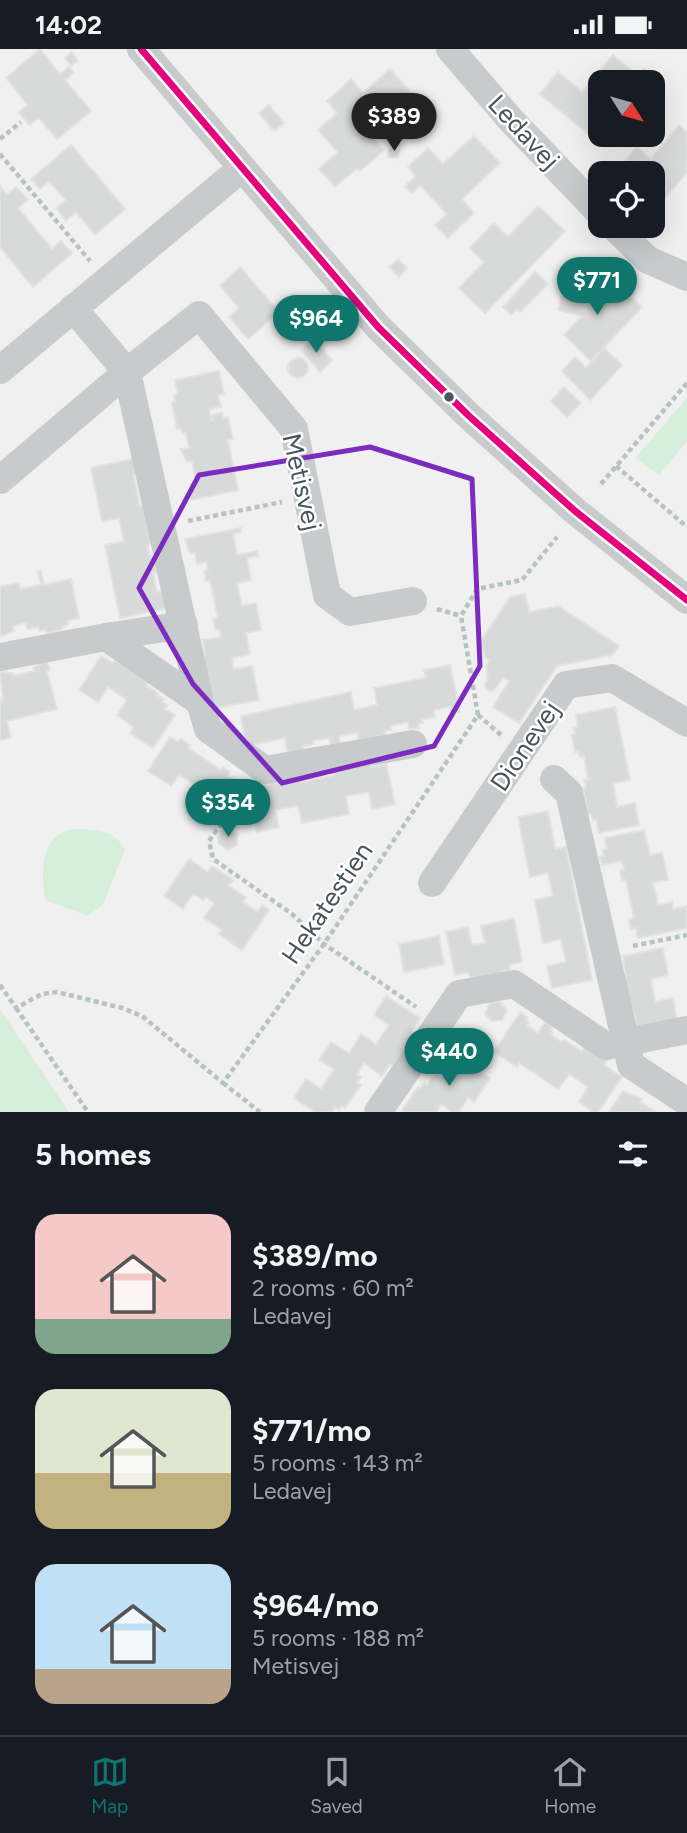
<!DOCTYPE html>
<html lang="en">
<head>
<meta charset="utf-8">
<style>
	:root { --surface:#171b24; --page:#242831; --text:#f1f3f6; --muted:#9ea1a6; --line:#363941; --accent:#0f766e }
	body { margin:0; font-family:Figtree,sans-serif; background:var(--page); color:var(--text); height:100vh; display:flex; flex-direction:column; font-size:26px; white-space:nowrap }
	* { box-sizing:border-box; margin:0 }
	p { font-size:23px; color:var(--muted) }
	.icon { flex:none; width:38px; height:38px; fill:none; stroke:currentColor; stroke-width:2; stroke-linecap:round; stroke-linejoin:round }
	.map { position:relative; height:1063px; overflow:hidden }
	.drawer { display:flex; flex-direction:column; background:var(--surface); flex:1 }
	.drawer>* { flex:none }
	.needle { width:46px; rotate:127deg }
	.buttons { position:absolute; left:588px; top:21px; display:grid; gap:14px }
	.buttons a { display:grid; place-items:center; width:77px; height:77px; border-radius:14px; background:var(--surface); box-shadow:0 7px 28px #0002; font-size:35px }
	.price { position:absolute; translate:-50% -60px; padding:0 16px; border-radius:24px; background:var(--accent); color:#fff; font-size:23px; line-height:46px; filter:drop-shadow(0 2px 4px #0008) }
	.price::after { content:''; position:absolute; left:50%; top:42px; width:21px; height:16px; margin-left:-10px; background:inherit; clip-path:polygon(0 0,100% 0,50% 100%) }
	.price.current { background:#222; color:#fff }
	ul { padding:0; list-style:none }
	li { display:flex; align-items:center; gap:21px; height:175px; padding:0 35px }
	li span { display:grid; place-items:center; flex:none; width:196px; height:140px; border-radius:21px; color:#555 }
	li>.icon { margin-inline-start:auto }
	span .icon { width:84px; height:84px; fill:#fffc; stroke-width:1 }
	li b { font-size:30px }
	h2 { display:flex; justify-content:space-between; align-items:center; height:84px; padding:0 35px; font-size:30px }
	.status { display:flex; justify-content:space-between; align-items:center; height:49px; padding:0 35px; background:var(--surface); direction:ltr }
	.status svg { height:19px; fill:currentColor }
	.tab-bar { display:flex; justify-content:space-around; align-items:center; height:98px; border-top:2px solid var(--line); background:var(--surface); font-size:19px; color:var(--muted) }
	.tab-bar a { display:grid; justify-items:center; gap:4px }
	.tab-bar .current { color:var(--accent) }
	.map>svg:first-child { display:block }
</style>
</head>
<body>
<div class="status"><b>14:02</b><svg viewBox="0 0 49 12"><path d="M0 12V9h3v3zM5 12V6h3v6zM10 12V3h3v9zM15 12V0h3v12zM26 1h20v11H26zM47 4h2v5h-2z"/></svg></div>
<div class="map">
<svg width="687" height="1063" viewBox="0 0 687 1063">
	<rect width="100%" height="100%" fill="#f1f0f0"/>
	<!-- green -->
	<g fill="#d5efdb">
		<polygon points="687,349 687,392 659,426 635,409"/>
		<path d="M80,780C100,781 116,782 125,801L103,855L88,867L45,851C42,829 39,795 63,783C68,780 76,780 80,780Z"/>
		<polygon points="0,960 69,1063 0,1063"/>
	</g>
	<!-- building -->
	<g fill="#d8d9d9" stroke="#e2e2e3" stroke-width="2">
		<polygon points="40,0 60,25 69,18 74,24 65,31 91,62 57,90 39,69 29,76 19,63 28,56 6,29"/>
		<polygon points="72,3 78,12 71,17 65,9"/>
		<polygon points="613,6 638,27 644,20 660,34 653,43 653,33 600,33 600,80 593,89 540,45 558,23 582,43"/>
		<polygon points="390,20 413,46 369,85 384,101 360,122 357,119 335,138 319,120 338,103 318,81 337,64 327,52 351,30 363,44"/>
		<polygon points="269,56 284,74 274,82 259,64"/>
		<polygon points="679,76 687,83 687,123 656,160 653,158 653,124 619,124 616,122 637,98 651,110"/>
		<polygon points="474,87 500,114 462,150 474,164 448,189 435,176 447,165 420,136 412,144 405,137 416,127 408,118 428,99 443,115"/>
		<polygon points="71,96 125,160 95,186 76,163 66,172 56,159 66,151 49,132 40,140 31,130"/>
		<polygon points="389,100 399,101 398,109 388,108"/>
		<polygon points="0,137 7,146 16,138 28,151 18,159 52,200 61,192 72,204 33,238 0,198"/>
		<polygon points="538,157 565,182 485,264 459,239 484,213 469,199 494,174 508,188"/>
		<polygon points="398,210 407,219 399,228 389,218"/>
		<polygon points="240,218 279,263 248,290 229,268 239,259 220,237"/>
		<polygon points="535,223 548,235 520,263 517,260 511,266 503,258"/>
		<polygon points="615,232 642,258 591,312 564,286 582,267 558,261 564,237 586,242 596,252"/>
		<polygon points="313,289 332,311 320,323 301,301"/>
		<polygon points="604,299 622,316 590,351 562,322 575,308 586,319"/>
		<circle cx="298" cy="319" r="10"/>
		<polygon points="219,322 224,345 218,346 221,358 209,360 211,371 213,371 212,366 222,364 223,369 228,368 233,390 228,391 238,441 191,451 190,441 192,441 191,435 196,434 192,412 187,413 181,400 189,399 186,384 182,385 181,379 177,380 172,353 175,353 174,346 178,345 175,331"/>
		<polygon points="564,338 581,354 567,368 551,352"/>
		<polygon points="137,409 137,425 133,426 140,457 143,456 151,495 147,496 150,508 157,507 159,516 155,517 157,523 153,524 157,543 161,542 167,559 120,569 105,496 124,492 119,469 102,473 91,419"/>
		<polygon points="241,479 241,483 233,485 237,506 257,502 258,507 247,509 251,531 237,534 242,557 256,554 261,581 246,584 250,605 232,609 234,620 252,617 259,651 216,659 212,644 208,645 200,607 205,606 203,591 221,588 219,580 215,581 213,570 218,569 210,531 206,532 204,522 208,521 206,513 197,515 195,504 190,505 185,490"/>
		<polygon points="38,522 41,522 44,536 71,530 79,569 67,572 68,576 62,578 62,581 46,584 46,581 39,582 38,578 27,580 26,574 13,577 14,582 0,588 0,538 19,534 20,540 41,536"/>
		<polygon points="525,545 529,563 558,557 619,597 612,606 557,617 519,674 493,658 509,632 503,628 495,640 491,642 486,639 485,636 488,629 486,617 490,611 485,608 481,592 510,548"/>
		<polygon points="101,607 113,614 115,611 148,633 146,636 158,644 157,646 164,650 162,653 168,656 165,660 175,666 153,699 130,684 134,678 117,666 127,651 108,638 98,653 79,641"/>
		<polygon points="47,612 50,621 47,622 57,660 7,672 11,689 0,691 0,651 3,650 0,623 12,624 13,627 35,622 33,618"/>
		<polygon points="450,616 460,663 451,664 450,657 434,661 435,668 422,670 423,674 418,675 419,679 409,680 408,673 390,677 391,681 384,682 385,686 359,691 357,684 339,687 340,695 331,696 329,689 313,692 314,695 303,697 304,701 288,708 285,689 246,697 241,667 351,643 354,661 377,656 374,639 426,629 424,621"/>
		<polygon points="615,658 630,731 613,734 617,758 635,754 639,776 599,784 596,770 593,771 591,765 588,765 583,739 586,739 584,731 588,731 584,707 580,708 578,702 575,703 572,686 575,685 574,679 578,678 576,666"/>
		<polygon points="170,688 178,693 181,690 190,696 188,699 221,721 222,718 230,723 228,727 237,732 214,766 191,750 199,738 179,726 171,737 148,722"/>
		<polygon points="371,715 371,718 386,715 395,755 372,760 369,743 346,747 349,765 302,774 298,757 275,761 279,778 257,783 249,743 264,740 263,737 269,735 268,732 300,729 301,733 334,726 333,723"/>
		<polygon points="548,762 555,800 566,798 592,931 552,939 547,917 566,913 561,890 543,894 535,851 553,847 548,824 530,828 518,768"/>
		<polygon points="228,779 237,785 237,796 228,801 218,794 219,784"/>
		<polygon points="644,781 650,806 662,803 668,831 653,833 658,856 672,853 673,860 687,857 687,879 638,889 636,879 631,880 629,870 634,869 626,831 622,832 620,821 624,821 622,812 602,816 600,808 604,807 602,801 607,800 605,789"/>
		<polygon points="189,810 208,823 212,817 233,831 229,837 246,848 243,853 258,863 262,856 269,861 242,901 219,885 222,881 204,869 214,854 206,848 203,851 193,845 183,860 164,847"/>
		<polygon points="514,869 522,913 509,916 510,921 502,922 503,925 477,930 477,928 470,929 468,923 455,926 446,883 468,878 472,896 485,894 481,877"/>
		<polygon points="439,887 444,915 404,923 399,895"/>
		<polygon points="663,899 668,926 651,930 655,953 673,949 677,972 637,979 634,964 630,965 623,928 626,927 623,907"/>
		<polygon points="386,947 420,969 411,982 415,985 394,1018 390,1015 382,1027 364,1014 357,1026 361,1028 357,1034 361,1036 345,1059 342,1057 339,1061 335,1058 332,1063 315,1063 294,1049 306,1030 321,1040 334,1020 319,1011 331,993 349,1004 361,985 376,996 389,976 374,966"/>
		<polygon points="500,953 507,962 502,971 492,972 485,965 490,954"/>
		<polygon points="520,963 528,968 526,971 529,973 527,976 538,984 545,973 552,978 550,981 553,983 551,986 562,993 564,991 582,1002 586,996 608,1010 604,1016 622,1028 598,1063 593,1063 579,1053 588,1038 569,1025 558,1040 519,1014 517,1018 494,1003"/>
		<polygon points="449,1003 490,1029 474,1053 468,1048 459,1063 453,1063 441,1055 436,1063 404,1063 403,1060 418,1038 420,1039 424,1034 427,1036 435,1024 442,1028 448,1020 444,1017"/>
		<polygon points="623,1042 642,1050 640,1053 656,1063 609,1063"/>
	</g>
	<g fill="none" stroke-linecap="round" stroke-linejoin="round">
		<!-- path -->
		<g stroke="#b7c3be" stroke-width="4.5" stroke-dasharray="5 3.5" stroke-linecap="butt">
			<polyline points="0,90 21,73"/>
			<polyline points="0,105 90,212"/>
			<polyline points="616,417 687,478"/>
			<polyline points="601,435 687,334"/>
			<polyline points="188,472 282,453"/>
			<polyline points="437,560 461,567"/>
			<polyline points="478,666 501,686"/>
			<polyline points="246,739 209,792 213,810 292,865 324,895 416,958"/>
			<polyline points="633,897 687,886"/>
			<polyline points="0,936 16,959 42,945 57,943 122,959 142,967 223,1034 324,895 478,666 461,567 477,540 522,531 557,488"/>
			<polyline points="16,959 88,1063"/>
			<polyline points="223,1034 260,1063"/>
		</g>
		<!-- minor -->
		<g stroke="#c8cbcc" stroke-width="28">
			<polyline points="141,0 378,278 469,367 575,462 687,551"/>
			<polyline points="450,0 510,70 600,164"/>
			<polyline points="613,177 648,211 687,228"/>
			<polyline points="73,259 127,323 200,653"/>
			<polyline points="0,321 242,119"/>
			<polyline points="0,431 127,323 199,266 294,380 327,546 350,563 413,552"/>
			<polyline points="106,588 184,576"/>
			<polyline points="0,608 106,588 200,653 208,680 265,721 413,695"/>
			<polyline points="554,730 569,744 631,1016 687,1053"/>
			<polyline points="432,834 566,636 612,629 687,674"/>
			<polyline points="378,1063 459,945 514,935 606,997 687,981"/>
		</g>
		<defs>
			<polyline id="bus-1" points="141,0 378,278 469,367 575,462 687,551"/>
		</defs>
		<!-- bus-1 casing -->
		<use href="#bus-1" stroke="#fff" stroke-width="12"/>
		<!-- bus-1 -->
		<use href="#bus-1" stroke="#e5007d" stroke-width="7"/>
	</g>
	<!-- marked area -->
	<path fill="none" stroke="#7b2cbf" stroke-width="5" stroke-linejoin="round" d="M370,398L472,430L480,617L434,697L282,734L193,635L139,539L199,426Z"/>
	<!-- markers -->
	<circle fill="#47565d" stroke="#fff" stroke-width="2.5" cx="449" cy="348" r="6"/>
	<g text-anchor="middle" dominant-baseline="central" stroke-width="5" stroke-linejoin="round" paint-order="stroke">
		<!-- street labels -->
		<g font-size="26" fill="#47565d" stroke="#fff">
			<text transform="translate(524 83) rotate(47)">Ledavej</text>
			<text transform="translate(302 433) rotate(77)">Metisvej</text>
			<text transform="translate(525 697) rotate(-56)">Dionevej</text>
			<text transform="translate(327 854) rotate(-56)">Hekatestien</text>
		</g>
	</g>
</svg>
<div class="buttons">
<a><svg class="needle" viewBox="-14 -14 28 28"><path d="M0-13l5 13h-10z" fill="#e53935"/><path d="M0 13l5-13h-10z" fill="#9ea1a6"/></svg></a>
<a><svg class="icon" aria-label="locate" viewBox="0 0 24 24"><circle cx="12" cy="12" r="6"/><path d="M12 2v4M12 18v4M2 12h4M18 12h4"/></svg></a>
</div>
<b class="price current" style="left:394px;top:104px">$389</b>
<b class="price" style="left:597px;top:268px">$771</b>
<b class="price" style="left:316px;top:306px">$964</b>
<b class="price" style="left:228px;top:790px">$354</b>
<b class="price" style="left:449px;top:1039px">$440</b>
</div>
<section class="drawer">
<h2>5 homes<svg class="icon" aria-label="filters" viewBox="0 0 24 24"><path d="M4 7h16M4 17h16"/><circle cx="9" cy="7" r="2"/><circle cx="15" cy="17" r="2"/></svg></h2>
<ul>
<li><span style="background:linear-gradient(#f6c9c9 75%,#7fa58c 0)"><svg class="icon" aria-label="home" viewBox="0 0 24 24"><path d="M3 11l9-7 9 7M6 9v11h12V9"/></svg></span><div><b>$389/mo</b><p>2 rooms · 60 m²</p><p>Ledavej</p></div></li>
<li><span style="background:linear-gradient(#dfe7d0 60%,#c2b280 0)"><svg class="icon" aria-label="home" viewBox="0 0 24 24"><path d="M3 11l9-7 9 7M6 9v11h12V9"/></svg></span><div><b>$771/mo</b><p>5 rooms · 143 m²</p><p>Ledavej</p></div></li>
<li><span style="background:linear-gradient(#bfe0f5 75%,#b9a48a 0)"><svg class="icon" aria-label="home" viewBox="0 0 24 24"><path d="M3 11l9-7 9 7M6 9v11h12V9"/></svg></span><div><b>$964/mo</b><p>5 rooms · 188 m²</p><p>Metisvej</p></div></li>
</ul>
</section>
<nav class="tab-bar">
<a class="current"><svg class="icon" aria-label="map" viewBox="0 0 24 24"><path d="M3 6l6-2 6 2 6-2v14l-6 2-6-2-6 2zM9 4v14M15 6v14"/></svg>Map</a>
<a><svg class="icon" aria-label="saved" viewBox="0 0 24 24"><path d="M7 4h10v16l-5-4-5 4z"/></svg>Saved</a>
<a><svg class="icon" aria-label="home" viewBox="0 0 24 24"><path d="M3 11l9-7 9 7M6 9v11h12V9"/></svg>Home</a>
</nav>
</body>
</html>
